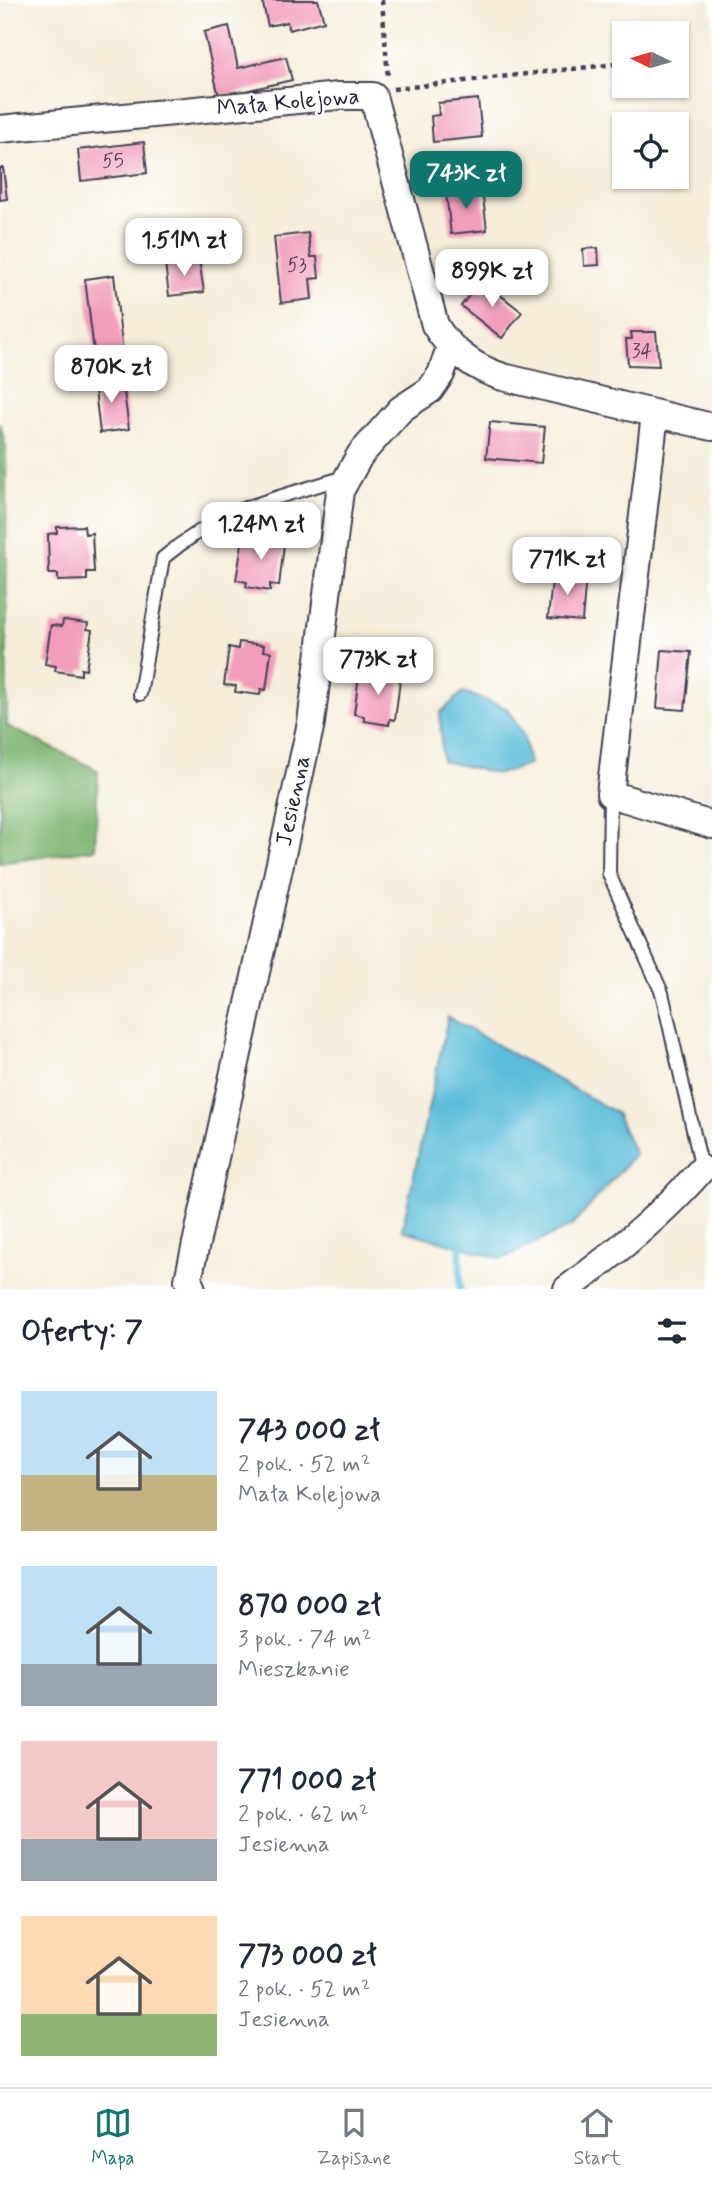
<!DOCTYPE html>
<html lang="pl">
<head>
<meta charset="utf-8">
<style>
	:root { --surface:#fff; --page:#f2f2f3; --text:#1f2937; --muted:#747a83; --line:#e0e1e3; --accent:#0f766e }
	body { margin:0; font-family:Mynerve,sans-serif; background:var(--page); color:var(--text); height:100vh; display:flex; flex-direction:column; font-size:26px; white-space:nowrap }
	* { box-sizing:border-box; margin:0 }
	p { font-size:23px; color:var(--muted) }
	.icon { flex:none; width:38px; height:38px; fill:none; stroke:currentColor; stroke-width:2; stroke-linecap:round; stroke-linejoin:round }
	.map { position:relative; height:1289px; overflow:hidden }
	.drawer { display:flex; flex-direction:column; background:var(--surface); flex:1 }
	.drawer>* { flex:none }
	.needle { width:46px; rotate:275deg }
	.controls { position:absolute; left:612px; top:21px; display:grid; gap:14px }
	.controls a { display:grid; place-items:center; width:77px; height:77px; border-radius:0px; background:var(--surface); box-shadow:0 2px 5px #0004; font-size:35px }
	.price { position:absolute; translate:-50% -60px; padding:0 16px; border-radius:14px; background:#fff; color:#222; font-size:23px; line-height:46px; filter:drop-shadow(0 2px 4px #0008) }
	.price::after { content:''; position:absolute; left:50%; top:42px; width:21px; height:16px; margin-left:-10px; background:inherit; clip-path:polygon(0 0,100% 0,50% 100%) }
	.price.selected { background:var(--accent); color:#fff }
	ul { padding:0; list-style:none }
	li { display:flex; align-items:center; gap:21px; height:175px; padding:0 21px }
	li span { display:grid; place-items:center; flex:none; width:196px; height:140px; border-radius:0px; color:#555 }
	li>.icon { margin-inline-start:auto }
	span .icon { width:84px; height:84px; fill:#fffc; stroke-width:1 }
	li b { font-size:30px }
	h2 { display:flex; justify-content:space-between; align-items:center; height:84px; padding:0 21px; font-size:30px }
	.menu { display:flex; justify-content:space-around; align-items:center; height:98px; border-top:2px solid var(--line); background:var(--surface); font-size:19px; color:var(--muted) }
	.menu a { display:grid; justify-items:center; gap:4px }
	.menu .selected { color:var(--accent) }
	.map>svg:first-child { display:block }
</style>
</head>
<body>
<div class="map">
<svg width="712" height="1289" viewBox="0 0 712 1289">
	<rect width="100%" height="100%" fill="#fff"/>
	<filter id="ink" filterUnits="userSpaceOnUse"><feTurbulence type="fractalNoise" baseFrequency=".0143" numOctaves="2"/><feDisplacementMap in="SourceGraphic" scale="14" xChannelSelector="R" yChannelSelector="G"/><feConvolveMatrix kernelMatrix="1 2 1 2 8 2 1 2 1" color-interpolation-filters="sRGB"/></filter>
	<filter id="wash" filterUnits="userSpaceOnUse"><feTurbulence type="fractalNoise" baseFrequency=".00686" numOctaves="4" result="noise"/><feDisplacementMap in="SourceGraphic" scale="28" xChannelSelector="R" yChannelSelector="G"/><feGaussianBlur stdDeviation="1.57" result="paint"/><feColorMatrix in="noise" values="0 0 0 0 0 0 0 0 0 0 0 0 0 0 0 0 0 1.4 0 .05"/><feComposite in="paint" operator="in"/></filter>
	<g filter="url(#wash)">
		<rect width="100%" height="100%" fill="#f5edd9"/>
		<!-- forest -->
		<polygon fill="#7eb672" stroke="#506c56" stroke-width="2" points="0,423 6,447 7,726 98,770 95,849 0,863"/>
		<!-- water -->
		<g fill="#5bbdd9" stroke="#3e708a" stroke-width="2">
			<polygon points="463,692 507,708 524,737 529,765 498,774 442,761 440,713"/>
			<polygon points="448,1017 616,1113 635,1154 573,1225 502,1259 402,1230"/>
		</g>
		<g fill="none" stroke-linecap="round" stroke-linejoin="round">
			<!-- stream -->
			<polyline stroke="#5bbdd9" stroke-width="7" points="460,1289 460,1247"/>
		</g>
		<g id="blocks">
			<!-- building -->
			<g fill="#f29dbc">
				<polygon points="262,0 318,0 324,21 289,30 287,22 268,26"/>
				<polygon points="229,26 238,68 286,57 292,80 219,97 204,32"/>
				<polygon points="478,99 482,137 433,142 431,116 439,115 438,103"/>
				<polygon points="144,142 147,173 81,181 78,150"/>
				<polygon points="0,168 3,168 7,199 0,200"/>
				<polygon points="482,189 487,230 451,234 446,193"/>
				<polygon points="308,233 311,257 317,257 319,278 310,279 312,299 281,303 274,237"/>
				<polygon points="598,248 599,265 584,266 583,249"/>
				<polygon points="199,259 204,292 169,296 165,263"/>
				<polygon points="114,275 125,372 97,375 85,279"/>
				<polygon points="481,280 522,312 502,338 461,306"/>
				<polygon points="631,332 656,332 659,366 628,365 626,339 632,339"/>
				<polygon points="122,377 129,429 100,433 94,381"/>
				<polygon points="490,422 545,427 541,463 486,458"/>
				<polygon points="84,526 85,534 92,533 94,572 87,572 87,580 58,581 58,574 49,574 48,534 57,533 57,527"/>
				<polygon points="255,534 280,537 279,543 284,544 279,586 270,584 270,591 246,587 247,582 236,580 243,538 254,540"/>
				<polygon points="553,572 586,576 582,621 548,618"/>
				<polygon points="63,620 88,623 87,629 92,630 86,670 81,669 81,675 55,671 56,666 45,664 51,625 62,626"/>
				<polygon points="239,642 264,645 263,651 271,652 266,690 261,689 260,695 235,692 236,686 224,685 229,647 238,649"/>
				<polygon points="662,650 691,652 685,710 657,708"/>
				<polygon points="371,670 396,673 396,679 400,680 395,720 390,719 389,725 364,721 364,716 354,714 359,675 370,676"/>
			</g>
		</g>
	</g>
	<g filter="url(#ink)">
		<use href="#blocks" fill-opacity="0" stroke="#424053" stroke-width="2"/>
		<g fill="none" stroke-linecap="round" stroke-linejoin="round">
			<defs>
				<g id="lane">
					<path d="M140,694L163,558C225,506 272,500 345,477"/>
					<polyline points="610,794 609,874 662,993 702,1169"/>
				</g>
				<g id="street">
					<path d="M0,129L339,96H373L435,325C449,350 476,369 503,377L712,427"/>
					<polyline points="655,414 610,794 712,825"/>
					<polyline points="192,1289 188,1280 311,723 340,491 360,455 401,409 430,390 441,374 450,347"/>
					<path d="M567,1289C616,1253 662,1215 702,1169"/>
				</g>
			</defs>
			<!-- lane casing -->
			<use href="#lane" stroke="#424053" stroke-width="16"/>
			<!-- street casing -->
			<use href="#street" stroke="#424053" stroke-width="30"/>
			<!-- path -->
			<g stroke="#424053" stroke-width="4.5" stroke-dasharray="5 5" stroke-linecap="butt">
				<polyline points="382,0 388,78"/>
				<polyline points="393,89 625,63"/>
			</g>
			<!-- lane -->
			<use href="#lane" stroke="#fff" stroke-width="12"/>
			<!-- street -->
			<use href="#street" stroke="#fff" stroke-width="26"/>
		</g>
	</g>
	<g text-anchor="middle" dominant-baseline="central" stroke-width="5" stroke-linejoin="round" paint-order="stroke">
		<!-- number labels -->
		<g font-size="19" fill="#56415b">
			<text x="113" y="161">55</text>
			<text x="297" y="265">53</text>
			<text x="642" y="351">34</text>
		</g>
		<!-- street labels -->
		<g font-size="23" fill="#22223b" stroke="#fff">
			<text transform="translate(288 103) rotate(-5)">Mała Kolejowa</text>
			<text transform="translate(294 801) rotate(-78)">Jesienna</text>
		</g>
	</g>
</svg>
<div class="controls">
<a><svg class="needle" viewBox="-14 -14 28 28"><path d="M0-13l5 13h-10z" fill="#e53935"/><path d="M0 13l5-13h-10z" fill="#747a83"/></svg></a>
<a><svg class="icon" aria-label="locate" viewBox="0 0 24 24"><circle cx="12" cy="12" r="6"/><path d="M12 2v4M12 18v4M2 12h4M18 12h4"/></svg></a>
</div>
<b class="price selected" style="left:466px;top:211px">743K zł</b>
<b class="price" style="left:184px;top:278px">1.51M zł</b>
<b class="price" style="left:492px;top:309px">899K zł</b>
<b class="price" style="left:111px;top:405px">870K zł</b>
<b class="price" style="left:261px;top:562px">1.24M zł</b>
<b class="price" style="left:567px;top:597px">771K zł</b>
<b class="price" style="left:378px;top:697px">773K zł</b>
</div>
<section class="drawer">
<h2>Oferty: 7<svg class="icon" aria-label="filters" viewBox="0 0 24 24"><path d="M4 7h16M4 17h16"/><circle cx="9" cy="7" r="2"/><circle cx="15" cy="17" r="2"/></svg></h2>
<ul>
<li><span style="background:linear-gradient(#bfe0f5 60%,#c2b280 0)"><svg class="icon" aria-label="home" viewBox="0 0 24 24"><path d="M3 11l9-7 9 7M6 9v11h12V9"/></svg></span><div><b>743 000 zł</b><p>2 pok. · 52 m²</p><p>Mała Kolejowa</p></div></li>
<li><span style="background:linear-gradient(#bfe0f5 70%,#9aa5b1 0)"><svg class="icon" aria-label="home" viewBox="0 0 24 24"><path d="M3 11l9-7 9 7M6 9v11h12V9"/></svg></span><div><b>870 000 zł</b><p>3 pok. · 74 m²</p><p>Mieszkanie</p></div></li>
<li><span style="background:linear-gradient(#f6c9c9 70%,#9aa5b1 0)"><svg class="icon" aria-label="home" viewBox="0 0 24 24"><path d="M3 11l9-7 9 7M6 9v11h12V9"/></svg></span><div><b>771 000 zł</b><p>2 pok. · 62 m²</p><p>Jesienna</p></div></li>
<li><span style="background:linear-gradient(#ffd9b3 70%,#8fb573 0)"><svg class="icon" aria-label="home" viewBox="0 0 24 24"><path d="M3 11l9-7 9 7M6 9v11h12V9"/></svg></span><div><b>773 000 zł</b><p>2 pok. · 52 m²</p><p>Jesienna</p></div></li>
</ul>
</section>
<nav class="menu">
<a class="selected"><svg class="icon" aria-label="map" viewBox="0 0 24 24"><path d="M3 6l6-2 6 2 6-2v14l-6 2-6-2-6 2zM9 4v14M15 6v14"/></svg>Mapa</a>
<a><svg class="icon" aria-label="saved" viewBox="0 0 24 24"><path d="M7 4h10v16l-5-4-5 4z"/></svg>Zapisane</a>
<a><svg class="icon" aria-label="home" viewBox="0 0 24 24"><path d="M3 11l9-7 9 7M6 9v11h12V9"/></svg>Start</a>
</nav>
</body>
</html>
